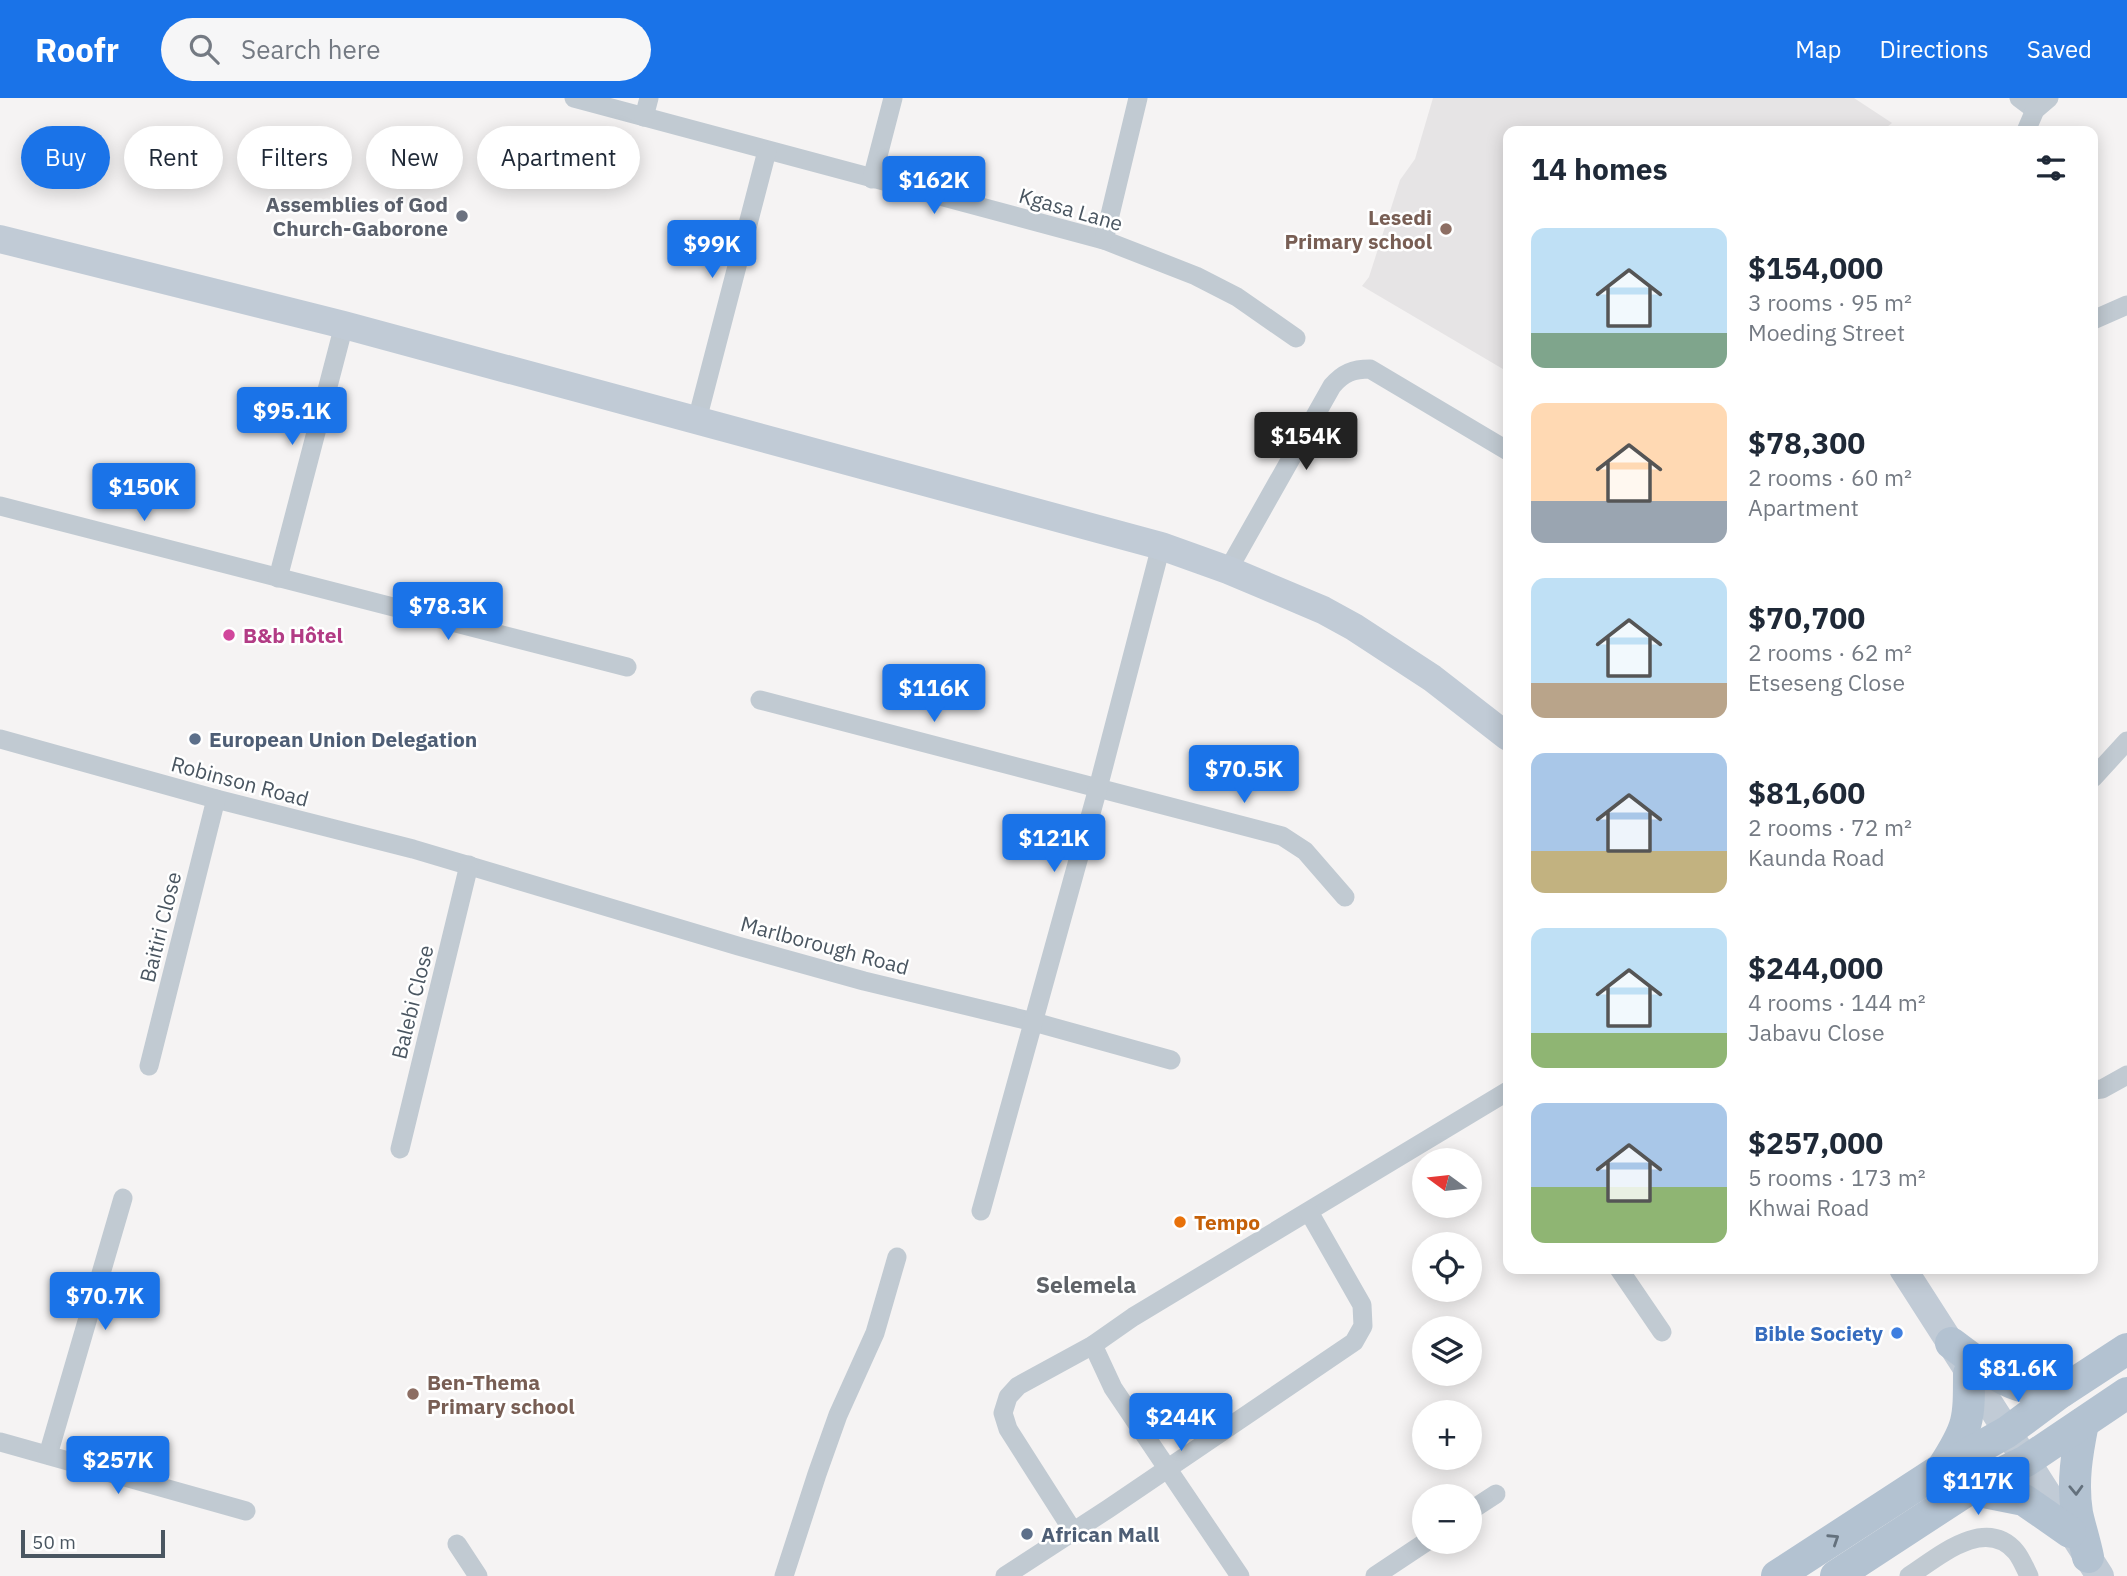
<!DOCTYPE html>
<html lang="en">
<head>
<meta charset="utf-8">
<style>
	:root { --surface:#fff; --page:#f6f6f7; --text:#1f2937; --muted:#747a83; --accent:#1a73e8 }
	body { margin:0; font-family:"IBM Plex Sans",sans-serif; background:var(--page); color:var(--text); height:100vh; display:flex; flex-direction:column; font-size:26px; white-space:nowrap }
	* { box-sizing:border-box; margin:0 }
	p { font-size:23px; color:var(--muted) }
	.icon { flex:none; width:38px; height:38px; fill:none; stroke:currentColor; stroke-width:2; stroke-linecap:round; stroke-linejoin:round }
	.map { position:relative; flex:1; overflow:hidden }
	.details { position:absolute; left:1503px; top:28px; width:595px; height:1148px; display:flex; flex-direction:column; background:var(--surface); border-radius:14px; box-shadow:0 4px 18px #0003 }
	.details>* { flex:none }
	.top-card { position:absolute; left:21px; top:28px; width:665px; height:63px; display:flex; gap:14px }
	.needle { width:46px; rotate:285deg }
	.controls { position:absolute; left:1412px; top:1050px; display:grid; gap:14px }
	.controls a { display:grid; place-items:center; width:70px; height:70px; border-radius:50%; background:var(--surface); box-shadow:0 4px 18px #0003; font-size:35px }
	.scale { position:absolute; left:21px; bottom:18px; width:144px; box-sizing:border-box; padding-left:7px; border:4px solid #4a5661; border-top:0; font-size:19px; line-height:24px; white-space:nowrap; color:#4a5661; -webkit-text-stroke:5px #fff; paint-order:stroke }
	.price { position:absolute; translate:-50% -60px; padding:0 16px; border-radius:7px; background:var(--accent); color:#fff; font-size:23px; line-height:46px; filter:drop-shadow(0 2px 4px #0008) }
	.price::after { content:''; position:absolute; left:50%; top:42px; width:21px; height:16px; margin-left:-10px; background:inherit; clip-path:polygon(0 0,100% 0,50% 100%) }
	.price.active { background:#222; color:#fff }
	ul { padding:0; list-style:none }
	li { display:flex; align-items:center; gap:21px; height:175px; padding:0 28px }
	li span { display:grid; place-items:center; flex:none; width:196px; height:140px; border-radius:14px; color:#555 }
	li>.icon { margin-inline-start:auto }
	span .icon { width:84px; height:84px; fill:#fffc; stroke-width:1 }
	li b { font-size:30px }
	h2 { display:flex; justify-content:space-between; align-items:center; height:84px; padding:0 28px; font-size:30px }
	.pill { padding:0 24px; border-radius:32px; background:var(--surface); box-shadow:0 4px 18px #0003; font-size:24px; line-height:63px }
	.pill.active { background:var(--accent); color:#fff }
	header { display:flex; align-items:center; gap:42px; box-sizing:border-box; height:98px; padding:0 35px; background:var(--accent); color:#fff }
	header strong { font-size:33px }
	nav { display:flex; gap:38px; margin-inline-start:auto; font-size:24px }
	.search { width:490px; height:63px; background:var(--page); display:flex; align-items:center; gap:18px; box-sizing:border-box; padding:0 24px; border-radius:38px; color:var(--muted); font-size:26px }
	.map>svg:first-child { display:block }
</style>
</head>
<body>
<header>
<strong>Roofr</strong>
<div class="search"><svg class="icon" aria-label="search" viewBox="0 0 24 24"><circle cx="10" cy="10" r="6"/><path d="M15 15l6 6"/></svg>Search here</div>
<nav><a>Map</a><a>Directions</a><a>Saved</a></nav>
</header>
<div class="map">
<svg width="2127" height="1478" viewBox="0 0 2127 1478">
	<rect width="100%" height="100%" fill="#f5f3f3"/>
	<!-- education -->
	<polygon fill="#e6e4e5" points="1433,0 1854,0 1892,25 1882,33 1508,33 1508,274 1362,188 1369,179 1400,82 1415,61"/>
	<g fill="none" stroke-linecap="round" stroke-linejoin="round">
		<!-- street -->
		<g stroke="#c1cad2" stroke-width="19">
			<polyline points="574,0 1104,142 1196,178 1237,199 1296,240"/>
			<polyline points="2019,0 2035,12"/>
			<polyline points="644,19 649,0"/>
			<polyline points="2026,33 2035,12 2049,0"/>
			<polyline points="872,81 893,0"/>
			<polyline points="1104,142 1138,0"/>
			<polyline points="2093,222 2127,207"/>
			<polyline points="697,322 767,53"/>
			<polyline points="0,408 627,569"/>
			<path d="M1228,472L1332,288C1343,275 1353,271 1370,271L1508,353"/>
			<polyline points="278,480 344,227"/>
			<polyline points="760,602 1282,738 1305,753 1345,799"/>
			<polyline points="0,641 216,701 413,751 738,848 864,883 1034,924 1171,962"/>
			<polyline points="2093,680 2127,643"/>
			<polyline points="149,968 216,701"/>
			<polyline points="2093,992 2102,991 2127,977"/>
			<polyline points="400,1051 469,767"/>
			<polyline points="981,1113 1098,690 1161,448"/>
			<polyline points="1619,1171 1662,1234"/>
			<polyline points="1093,1247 1113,1290 1240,1478"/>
			<polyline points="0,1344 246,1413"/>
			<polyline points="48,1357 123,1100"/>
			<polyline points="1470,1413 1496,1396"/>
			<polyline points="1073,1433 1008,1331 1003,1315 1008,1299 1018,1288 1093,1247 1133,1219 1508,993"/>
			<polyline points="457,1446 478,1478"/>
			<polyline points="784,1478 817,1376 838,1317 875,1235 897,1159"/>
			<polyline points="1005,1478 1108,1411 1354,1244 1363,1228 1362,1207 1309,1114"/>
			<polyline points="1375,1478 1426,1444"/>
			<path d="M1909,1478C1937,1460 1985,1417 2016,1454C2021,1460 2025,1470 2029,1478"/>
		</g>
		<!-- secondary -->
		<g stroke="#c1cbd6" stroke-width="28">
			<polyline points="0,141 344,227 1161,448 1228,472 1323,512 1354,529 1432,580 1508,639"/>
			<polyline points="1903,1171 2100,1478"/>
		</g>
		<!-- primary -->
		<g stroke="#b3c2d1" stroke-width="32">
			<path d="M1951,1245C1988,1273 2013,1294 2061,1294"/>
			<path d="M2083,1325C2077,1355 2072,1384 2077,1415C2080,1429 2085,1444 2088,1459"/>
			<path d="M1943,1369C1969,1329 1969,1322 1969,1276"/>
			<polyline points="1969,1391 2024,1402 2070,1434"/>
			<polyline points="1777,1478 1943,1370 2007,1334 2061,1294 2127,1251"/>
			<polyline points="1836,1478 1969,1391 2026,1363 2127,1295"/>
		</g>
	</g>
	<!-- one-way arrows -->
	<defs><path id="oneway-chevron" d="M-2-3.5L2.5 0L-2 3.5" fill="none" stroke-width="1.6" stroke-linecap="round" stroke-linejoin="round" transform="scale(1.75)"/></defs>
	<g stroke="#64717d">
		<use href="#oneway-chevron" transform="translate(2076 1392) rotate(88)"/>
		<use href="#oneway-chevron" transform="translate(1834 1441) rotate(-33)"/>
	</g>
	<!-- markers -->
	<circle fill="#6b7280" stroke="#fff" stroke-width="2.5" cx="462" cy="118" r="7"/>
	<g fill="#8d6e63" stroke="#fff" stroke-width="2.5">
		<circle cx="1446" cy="131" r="7"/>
		<circle cx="413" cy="1296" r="7"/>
	</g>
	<circle fill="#d1479c" stroke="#fff" stroke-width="2.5" cx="229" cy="537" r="7"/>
	<g fill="#5c6f8a" stroke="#fff" stroke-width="2.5">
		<circle cx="195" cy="641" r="7"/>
		<circle cx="1027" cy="1436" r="7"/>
	</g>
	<circle fill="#e8710a" stroke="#fff" stroke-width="2.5" cx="1180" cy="1124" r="7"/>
	<circle fill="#3f7fe0" stroke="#fff" stroke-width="2.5" cx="1897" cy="1235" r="7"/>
	<g text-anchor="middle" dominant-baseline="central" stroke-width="5" stroke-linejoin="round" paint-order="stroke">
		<!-- worship labels -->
		<g font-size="21" font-weight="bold" fill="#5b616d" stroke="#fff" text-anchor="end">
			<text x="448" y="106">Assemblies of God<tspan x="448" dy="24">Church-Gaborone</tspan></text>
		</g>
		<!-- street labels -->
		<g font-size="21" fill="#4a5661" stroke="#fff">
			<text transform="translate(1071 111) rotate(16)">Kgasa Lane</text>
			<text transform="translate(240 683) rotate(15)">Robinson Road</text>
			<text transform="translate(160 829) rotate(-76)">Baitiri Close</text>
			<text transform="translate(825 847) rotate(15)">Marlborough Road</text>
			<text transform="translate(412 904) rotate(-76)">Balebi Close</text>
		</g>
		<!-- education labels -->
		<g font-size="21" font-weight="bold" fill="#785e54" stroke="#fff" text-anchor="end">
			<text x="1432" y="119">Lesedi<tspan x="1432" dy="24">Primary school</tspan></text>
			<text x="427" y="1284" text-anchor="start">Ben-Thema<tspan x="427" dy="24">Primary school</tspan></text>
		</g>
		<!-- hotel labels -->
		<g font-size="21" font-weight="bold" fill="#b23c85" stroke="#fff" text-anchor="start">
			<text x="243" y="537">B&amp;b Hôtel</text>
		</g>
		<!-- service labels -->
		<g font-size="21" font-weight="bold" fill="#4e5e75" stroke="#fff" text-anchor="start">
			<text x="209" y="641">European Union Delegation</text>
			<text x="1041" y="1436">African Mall</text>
		</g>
		<!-- food labels -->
		<g font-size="21" font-weight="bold" fill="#c56008" stroke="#fff" text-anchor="start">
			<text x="1194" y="1124">Tempo</text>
		</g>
		<!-- shop labels -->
		<g font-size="21" font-weight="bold" fill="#366cbe" stroke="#fff" text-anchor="end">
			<text x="1883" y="1235">Bible Society</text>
		</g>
		<!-- neighbourhood labels -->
		<g font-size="23" font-weight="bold" fill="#5f6368" stroke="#fff">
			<text x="1086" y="1186">Selemela</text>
		</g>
	</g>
</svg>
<div class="controls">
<a><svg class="needle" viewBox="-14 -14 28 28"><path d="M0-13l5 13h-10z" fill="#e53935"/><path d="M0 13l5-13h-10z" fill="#747a83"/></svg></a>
<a><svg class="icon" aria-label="locate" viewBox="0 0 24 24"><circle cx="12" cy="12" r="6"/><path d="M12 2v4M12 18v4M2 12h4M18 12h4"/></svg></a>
<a><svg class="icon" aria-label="layers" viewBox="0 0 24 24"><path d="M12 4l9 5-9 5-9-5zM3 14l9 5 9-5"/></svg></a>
<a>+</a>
<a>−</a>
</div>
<div class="scale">50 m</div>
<b class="price" style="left:934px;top:118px">$162K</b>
<b class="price" style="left:712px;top:182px">$99K</b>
<b class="price" style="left:292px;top:349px">$95.1K</b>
<b class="price active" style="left:1306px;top:374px">$154K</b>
<b class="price" style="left:144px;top:425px">$150K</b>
<b class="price" style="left:448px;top:544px">$78.3K</b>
<b class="price" style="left:934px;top:626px">$116K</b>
<b class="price" style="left:1244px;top:707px">$70.5K</b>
<b class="price" style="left:1054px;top:776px">$121K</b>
<b class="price" style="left:105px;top:1234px">$70.7K</b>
<b class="price" style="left:2018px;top:1306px">$81.6K</b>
<b class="price" style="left:1181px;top:1355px">$244K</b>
<b class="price" style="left:118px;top:1398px">$257K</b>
<b class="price" style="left:1978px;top:1419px">$117K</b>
<div class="top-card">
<a class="pill active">Buy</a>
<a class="pill">Rent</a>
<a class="pill">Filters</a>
<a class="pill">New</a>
<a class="pill">Apartment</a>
</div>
<section class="details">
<h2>14 homes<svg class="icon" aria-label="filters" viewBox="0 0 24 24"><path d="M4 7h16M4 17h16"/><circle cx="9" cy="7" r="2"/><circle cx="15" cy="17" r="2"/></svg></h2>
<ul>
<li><span style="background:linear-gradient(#bfe0f5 75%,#7fa58c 0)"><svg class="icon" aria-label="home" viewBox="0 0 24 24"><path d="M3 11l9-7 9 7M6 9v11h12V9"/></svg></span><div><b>$154,000</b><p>3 rooms · 95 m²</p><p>Moeding Street</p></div></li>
<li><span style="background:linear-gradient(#ffd9b3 70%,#9aa5b1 0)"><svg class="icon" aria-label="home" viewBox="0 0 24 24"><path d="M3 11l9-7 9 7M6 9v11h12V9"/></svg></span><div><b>$78,300</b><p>2 rooms · 60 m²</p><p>Apartment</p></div></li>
<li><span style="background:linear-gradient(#bfe0f5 75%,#b9a48a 0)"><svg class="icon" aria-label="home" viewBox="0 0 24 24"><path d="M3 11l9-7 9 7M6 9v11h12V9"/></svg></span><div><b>$70,700</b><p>2 rooms · 62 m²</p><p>Etseseng Close</p></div></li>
<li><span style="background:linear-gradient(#a9c7e8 70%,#c2b280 0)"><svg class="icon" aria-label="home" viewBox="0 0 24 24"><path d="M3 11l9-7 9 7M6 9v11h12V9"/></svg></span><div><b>$81,600</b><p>2 rooms · 72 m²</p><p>Kaunda Road</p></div></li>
<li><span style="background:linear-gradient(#bfe0f5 75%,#8fb573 0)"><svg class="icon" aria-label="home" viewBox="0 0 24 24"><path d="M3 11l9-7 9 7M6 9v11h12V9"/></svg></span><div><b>$244,000</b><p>4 rooms · 144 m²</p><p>Jabavu Close</p></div></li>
<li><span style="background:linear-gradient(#a9c7e8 60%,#8fb573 0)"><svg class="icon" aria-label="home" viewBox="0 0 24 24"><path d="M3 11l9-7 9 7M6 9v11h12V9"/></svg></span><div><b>$257,000</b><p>5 rooms · 173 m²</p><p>Khwai Road</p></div></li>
</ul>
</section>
</div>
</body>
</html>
